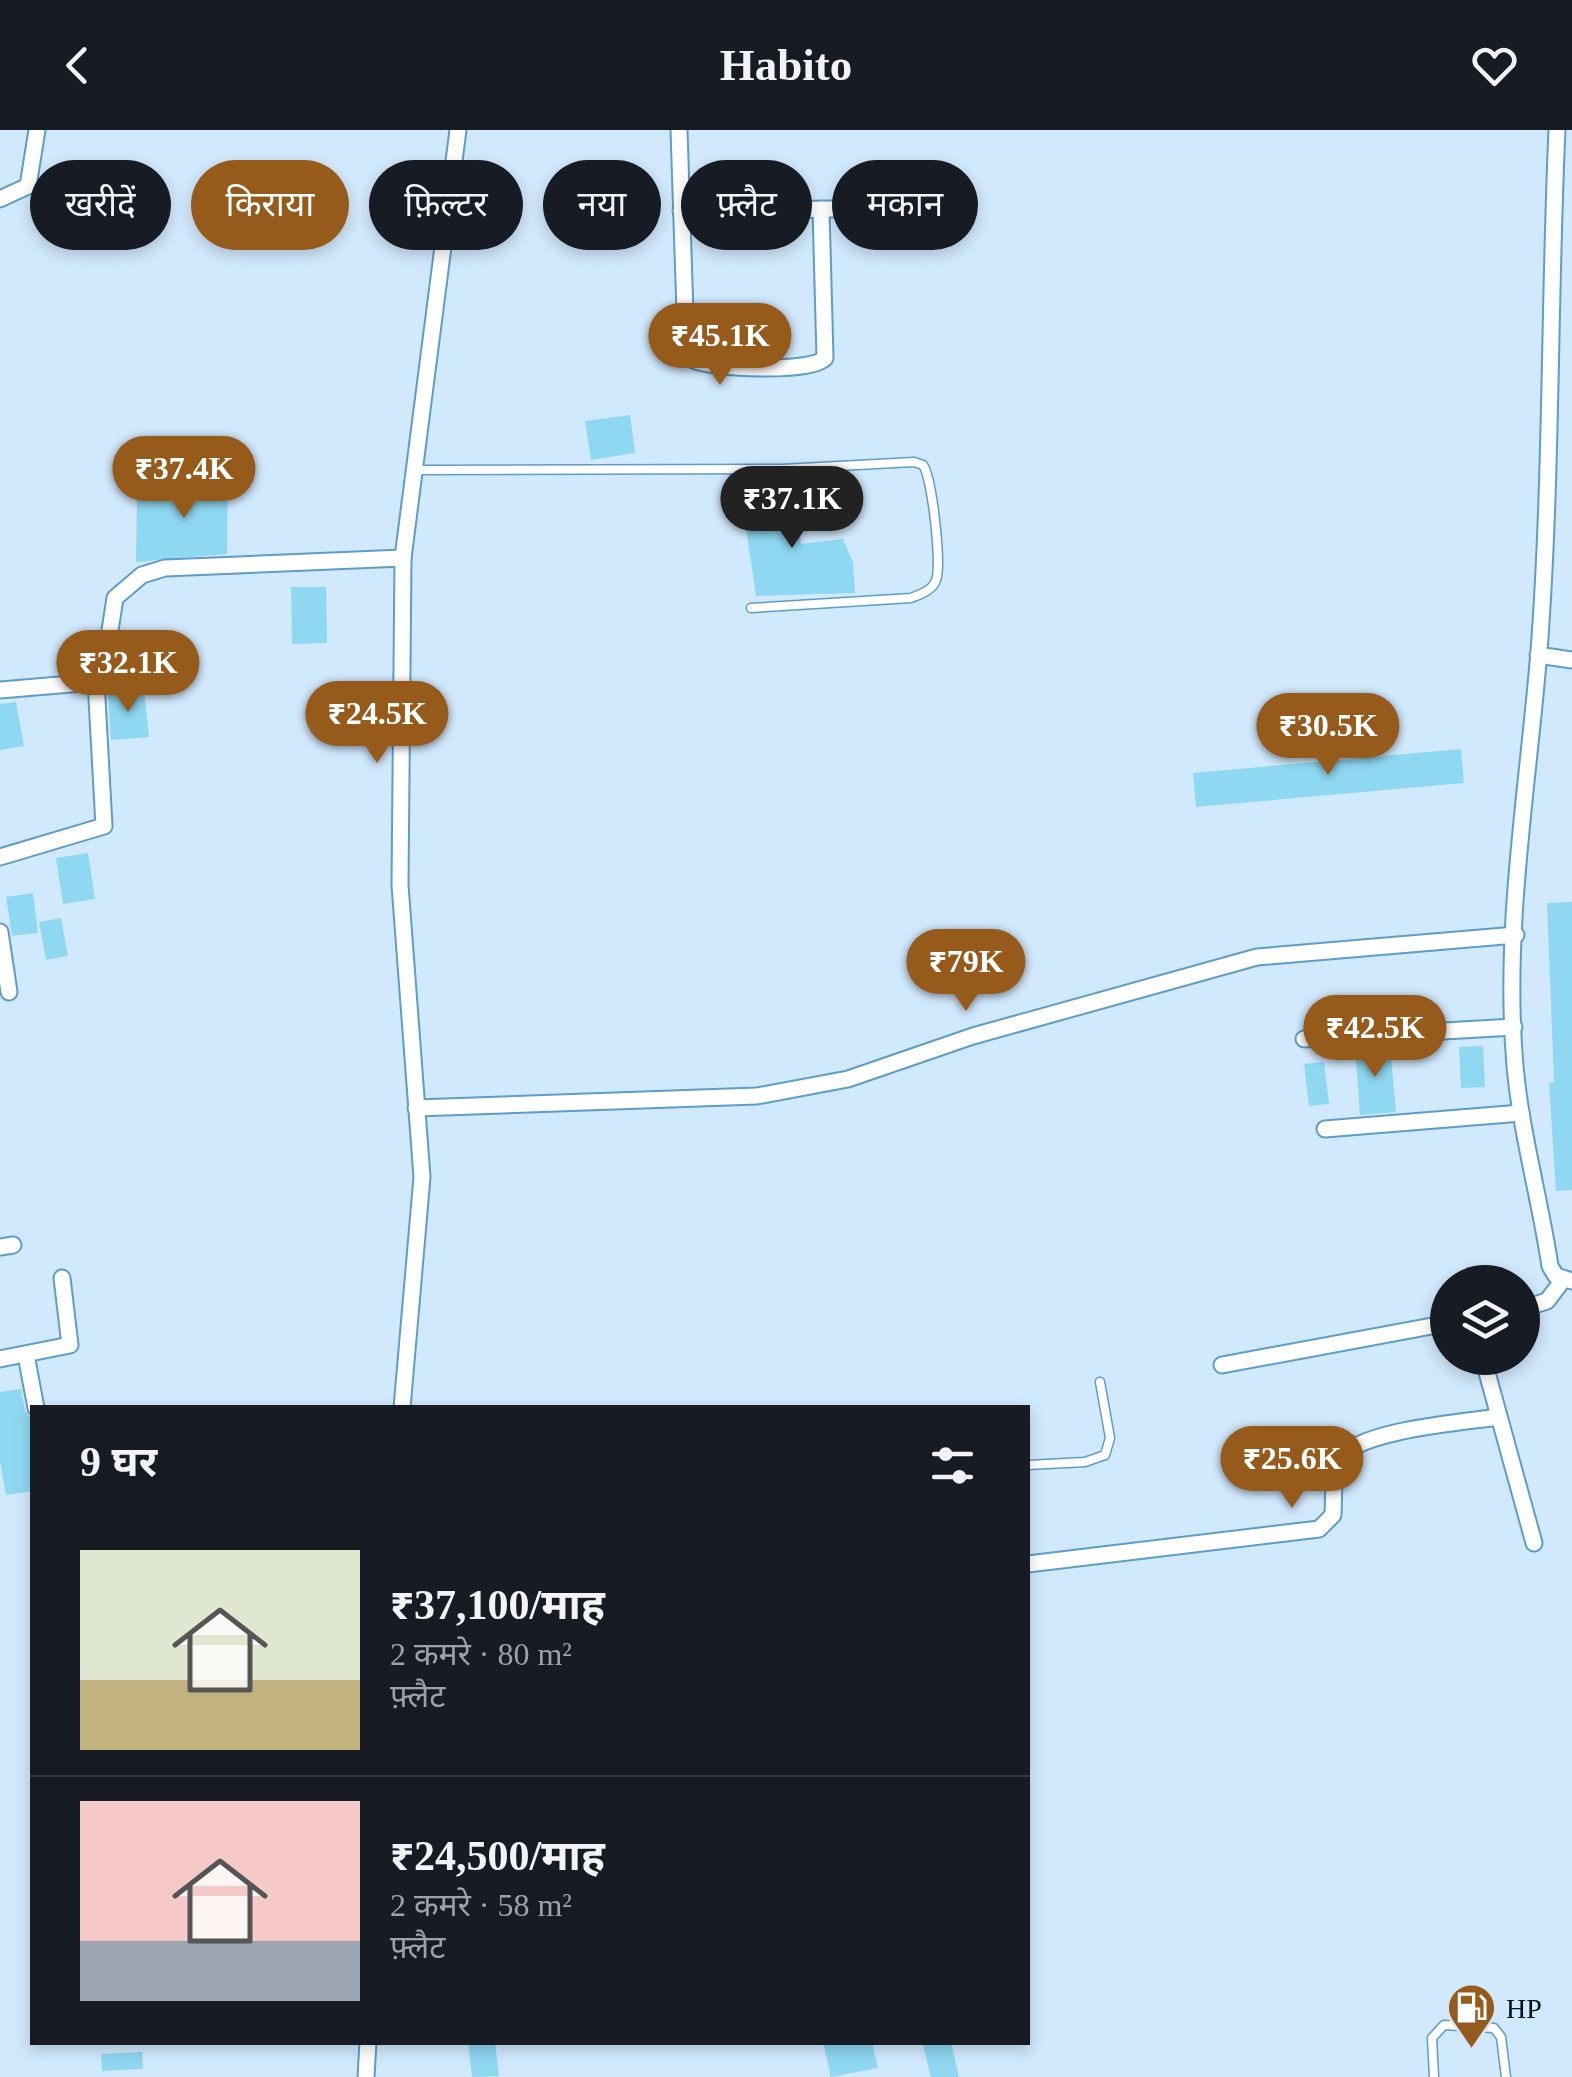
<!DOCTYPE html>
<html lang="hi">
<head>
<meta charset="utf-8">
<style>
	:root { --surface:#171b24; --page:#242831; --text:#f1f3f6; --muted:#9ea1a6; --line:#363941; --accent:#965a1b }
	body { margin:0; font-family:"Times New Roman","Noto Sans Devanagari",serif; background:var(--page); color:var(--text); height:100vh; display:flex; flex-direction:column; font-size:38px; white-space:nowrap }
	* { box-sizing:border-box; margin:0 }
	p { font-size:32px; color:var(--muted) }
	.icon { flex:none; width:55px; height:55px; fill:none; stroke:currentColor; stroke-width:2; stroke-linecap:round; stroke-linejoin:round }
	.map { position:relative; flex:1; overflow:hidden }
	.panel { position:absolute; left:30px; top:1275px; width:1000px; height:640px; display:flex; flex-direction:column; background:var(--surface); border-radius:0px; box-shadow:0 5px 15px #0003 }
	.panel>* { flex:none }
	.guide { position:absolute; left:30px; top:30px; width:1000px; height:90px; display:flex; gap:20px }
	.fabs { position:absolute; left:1430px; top:1135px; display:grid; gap:20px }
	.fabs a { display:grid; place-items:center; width:110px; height:110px; border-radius:50%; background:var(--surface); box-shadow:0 5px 15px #0003; font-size:50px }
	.price { position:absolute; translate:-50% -85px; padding:0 22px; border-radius:35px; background:var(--accent); color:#fff; font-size:32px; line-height:65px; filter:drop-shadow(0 2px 5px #0008) }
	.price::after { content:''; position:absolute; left:50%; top:60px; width:30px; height:22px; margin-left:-15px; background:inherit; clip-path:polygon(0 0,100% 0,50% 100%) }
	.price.selected { background:#222; color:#fff }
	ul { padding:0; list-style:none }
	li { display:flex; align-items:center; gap:30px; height:250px; padding:0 50px }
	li+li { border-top:2px solid var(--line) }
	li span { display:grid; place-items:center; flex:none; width:280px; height:200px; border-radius:0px; color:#555 }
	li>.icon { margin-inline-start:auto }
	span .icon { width:120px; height:120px; fill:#fffc; stroke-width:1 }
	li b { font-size:42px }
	h2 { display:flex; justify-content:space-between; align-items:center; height:120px; padding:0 50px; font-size:42px }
	.pill { padding:0 35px; border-radius:45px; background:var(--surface); box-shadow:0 5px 15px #0003; font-size:35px; line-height:90px }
	.pill.selected { background:var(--accent); color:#fff }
	header { display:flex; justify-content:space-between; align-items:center; height:130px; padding:0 50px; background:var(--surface); font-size:45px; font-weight:700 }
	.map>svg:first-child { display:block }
</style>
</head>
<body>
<header><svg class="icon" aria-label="back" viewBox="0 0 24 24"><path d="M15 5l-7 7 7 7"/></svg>Habito<svg class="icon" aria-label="heart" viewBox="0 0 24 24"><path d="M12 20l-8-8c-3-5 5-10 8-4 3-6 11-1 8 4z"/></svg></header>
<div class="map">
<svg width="1572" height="1947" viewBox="0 0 1572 1947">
	<rect width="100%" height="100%" fill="#d1e9fd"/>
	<!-- building -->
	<g fill="#8fd8f1">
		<polygon points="630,285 635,323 591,330 585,291"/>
		<polygon points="185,346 228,347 227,424 136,432 137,362 185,363"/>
		<polygon points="794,359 801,414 843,409 853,432 855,463 756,466 741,365"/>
		<polygon points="291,457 326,457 327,513 292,514"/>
		<polygon points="144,559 149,607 111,610 108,562"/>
		<polygon points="16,572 24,616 0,620 0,574"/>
		<polygon points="1461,619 1464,653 1196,677 1193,643"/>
		<polygon points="88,723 95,769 63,774 56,728"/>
		<polygon points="33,763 38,803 12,806 6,767"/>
		<polygon points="1572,772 1572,1060 1556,1061 1549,953 1554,952 1547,773"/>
		<polygon points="61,788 68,826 46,830 39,792"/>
		<polygon points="1390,915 1396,982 1360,985 1355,917"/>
		<polygon points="1483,916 1485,957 1461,958 1459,917"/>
		<polygon points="1324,932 1329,974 1309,976 1304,934"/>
		<polygon points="21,1259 25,1281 32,1289 32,1361 6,1365 0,1331 0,1262"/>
		<polygon points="468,1912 495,1912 499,1946 472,1947"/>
		<polygon points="823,1912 872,1912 878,1938 831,1947"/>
		<polygon points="922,1912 951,1912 959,1947 931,1947"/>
		<polygon points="142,1922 143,1939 102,1941 101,1924"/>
	</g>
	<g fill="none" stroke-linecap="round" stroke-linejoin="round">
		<defs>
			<g id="lane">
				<path d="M414,340L782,339L914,332L923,335C932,347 942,435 936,450C933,460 921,464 911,468L751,478"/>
				<polyline points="1028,1335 1085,1332 1105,1325 1110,1308 1100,1252"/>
				<polyline points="1434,1947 1432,1908 1444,1895 1494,1898 1501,1907 1506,1947"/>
			</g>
			<g id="street">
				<path d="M679,0L686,213L693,230C712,239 812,243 825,228L821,79"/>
				<path d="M1557,0C1549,174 1552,348 1539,521C1528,658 1503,798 1515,936C1521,1003 1540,1069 1550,1136L1556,1146L1572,1151"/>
				<polyline points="0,69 28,56 37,0"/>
				<polyline points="681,81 900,78"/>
				<polyline points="1538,525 1572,530"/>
				<polyline points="0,560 83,553 103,546 115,468 142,445 165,438 403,428"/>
				<polyline points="0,727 104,696 96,551"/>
				<polyline points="0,802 9,862"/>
				<polyline points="1304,909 1514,897"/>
				<polyline points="416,978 757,966 848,949 973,906 1257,827 1516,805"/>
				<polyline points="1325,999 1521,983"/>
				<polyline points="0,1117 13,1115"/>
				<polyline points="1522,1179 1547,1171 1563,1150"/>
				<polyline points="26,1225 36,1278"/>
				<polyline points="1483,1228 1534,1413"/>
				<polyline points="0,1229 70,1215 62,1148"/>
				<polyline points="1222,1235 1448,1193"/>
				<polyline points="402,1278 422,1047 400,755 403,428 458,0"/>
				<path d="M1028,1434L1319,1399L1333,1385C1334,1368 1332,1344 1340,1329C1357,1300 1465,1292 1499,1287"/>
				<polyline points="366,1947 368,1912"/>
			</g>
		</defs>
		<!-- lane casing -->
		<use href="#lane" stroke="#5e9cc9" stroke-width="11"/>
		<!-- street casing -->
		<use href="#street" stroke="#5e9cc9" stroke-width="19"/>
		<!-- lane -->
		<use href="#lane" stroke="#fff" stroke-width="8"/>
		<!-- street -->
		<use href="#street" stroke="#fff" stroke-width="15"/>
	</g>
	<!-- icons -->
	<defs>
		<symbol id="fuel-pin" viewBox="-11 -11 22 30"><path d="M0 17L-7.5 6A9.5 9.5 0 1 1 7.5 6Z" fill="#965a1b" stroke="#d1e9fd"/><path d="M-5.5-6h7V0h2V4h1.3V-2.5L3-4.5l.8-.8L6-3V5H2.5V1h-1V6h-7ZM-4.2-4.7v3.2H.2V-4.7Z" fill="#fff"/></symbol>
	</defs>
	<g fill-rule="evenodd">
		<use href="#fuel-pin" x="1444" y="1850" width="55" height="75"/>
	</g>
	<g text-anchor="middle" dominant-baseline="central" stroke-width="8" stroke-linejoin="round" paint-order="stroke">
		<!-- poi labels -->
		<g font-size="28" fill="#000f20" stroke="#d1e9fd" text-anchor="start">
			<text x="1506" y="1878">HP</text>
		</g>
	</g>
</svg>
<div class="fabs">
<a><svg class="icon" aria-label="layers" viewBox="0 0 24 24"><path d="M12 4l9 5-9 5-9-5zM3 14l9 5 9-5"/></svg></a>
</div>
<b class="price" style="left:720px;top:258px">₹45.1K</b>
<b class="price" style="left:184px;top:391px">₹37.4K</b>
<b class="price selected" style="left:792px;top:421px">₹37.1K</b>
<b class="price" style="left:128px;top:585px">₹32.1K</b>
<b class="price" style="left:377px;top:636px">₹24.5K</b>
<b class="price" style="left:1328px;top:648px">₹30.5K</b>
<b class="price" style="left:966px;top:884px">₹79K</b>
<b class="price" style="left:1375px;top:950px">₹42.5K</b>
<b class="price" style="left:1292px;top:1381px">₹25.6K</b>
<div class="guide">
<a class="pill">खरीदें</a>
<a class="pill selected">किराया</a>
<a class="pill">फ़िल्टर</a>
<a class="pill">नया</a>
<a class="pill">फ़्लैट</a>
<a class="pill">मकान</a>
</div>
<section class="panel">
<h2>9 घर<svg class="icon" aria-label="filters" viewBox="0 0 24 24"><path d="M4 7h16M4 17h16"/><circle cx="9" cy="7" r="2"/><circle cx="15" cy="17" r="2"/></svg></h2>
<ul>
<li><span style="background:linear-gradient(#dfe7d0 65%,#c2b280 0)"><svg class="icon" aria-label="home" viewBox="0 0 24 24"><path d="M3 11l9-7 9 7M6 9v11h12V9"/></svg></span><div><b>₹37,100/माह</b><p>2 कमरे · 80 m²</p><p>फ़्लैट</p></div></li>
<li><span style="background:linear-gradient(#f6c9c9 70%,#9aa5b1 0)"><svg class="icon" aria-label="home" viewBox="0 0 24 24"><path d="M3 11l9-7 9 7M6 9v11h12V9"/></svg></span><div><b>₹24,500/माह</b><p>2 कमरे · 58 m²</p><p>फ़्लैट</p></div></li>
</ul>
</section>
</div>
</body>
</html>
